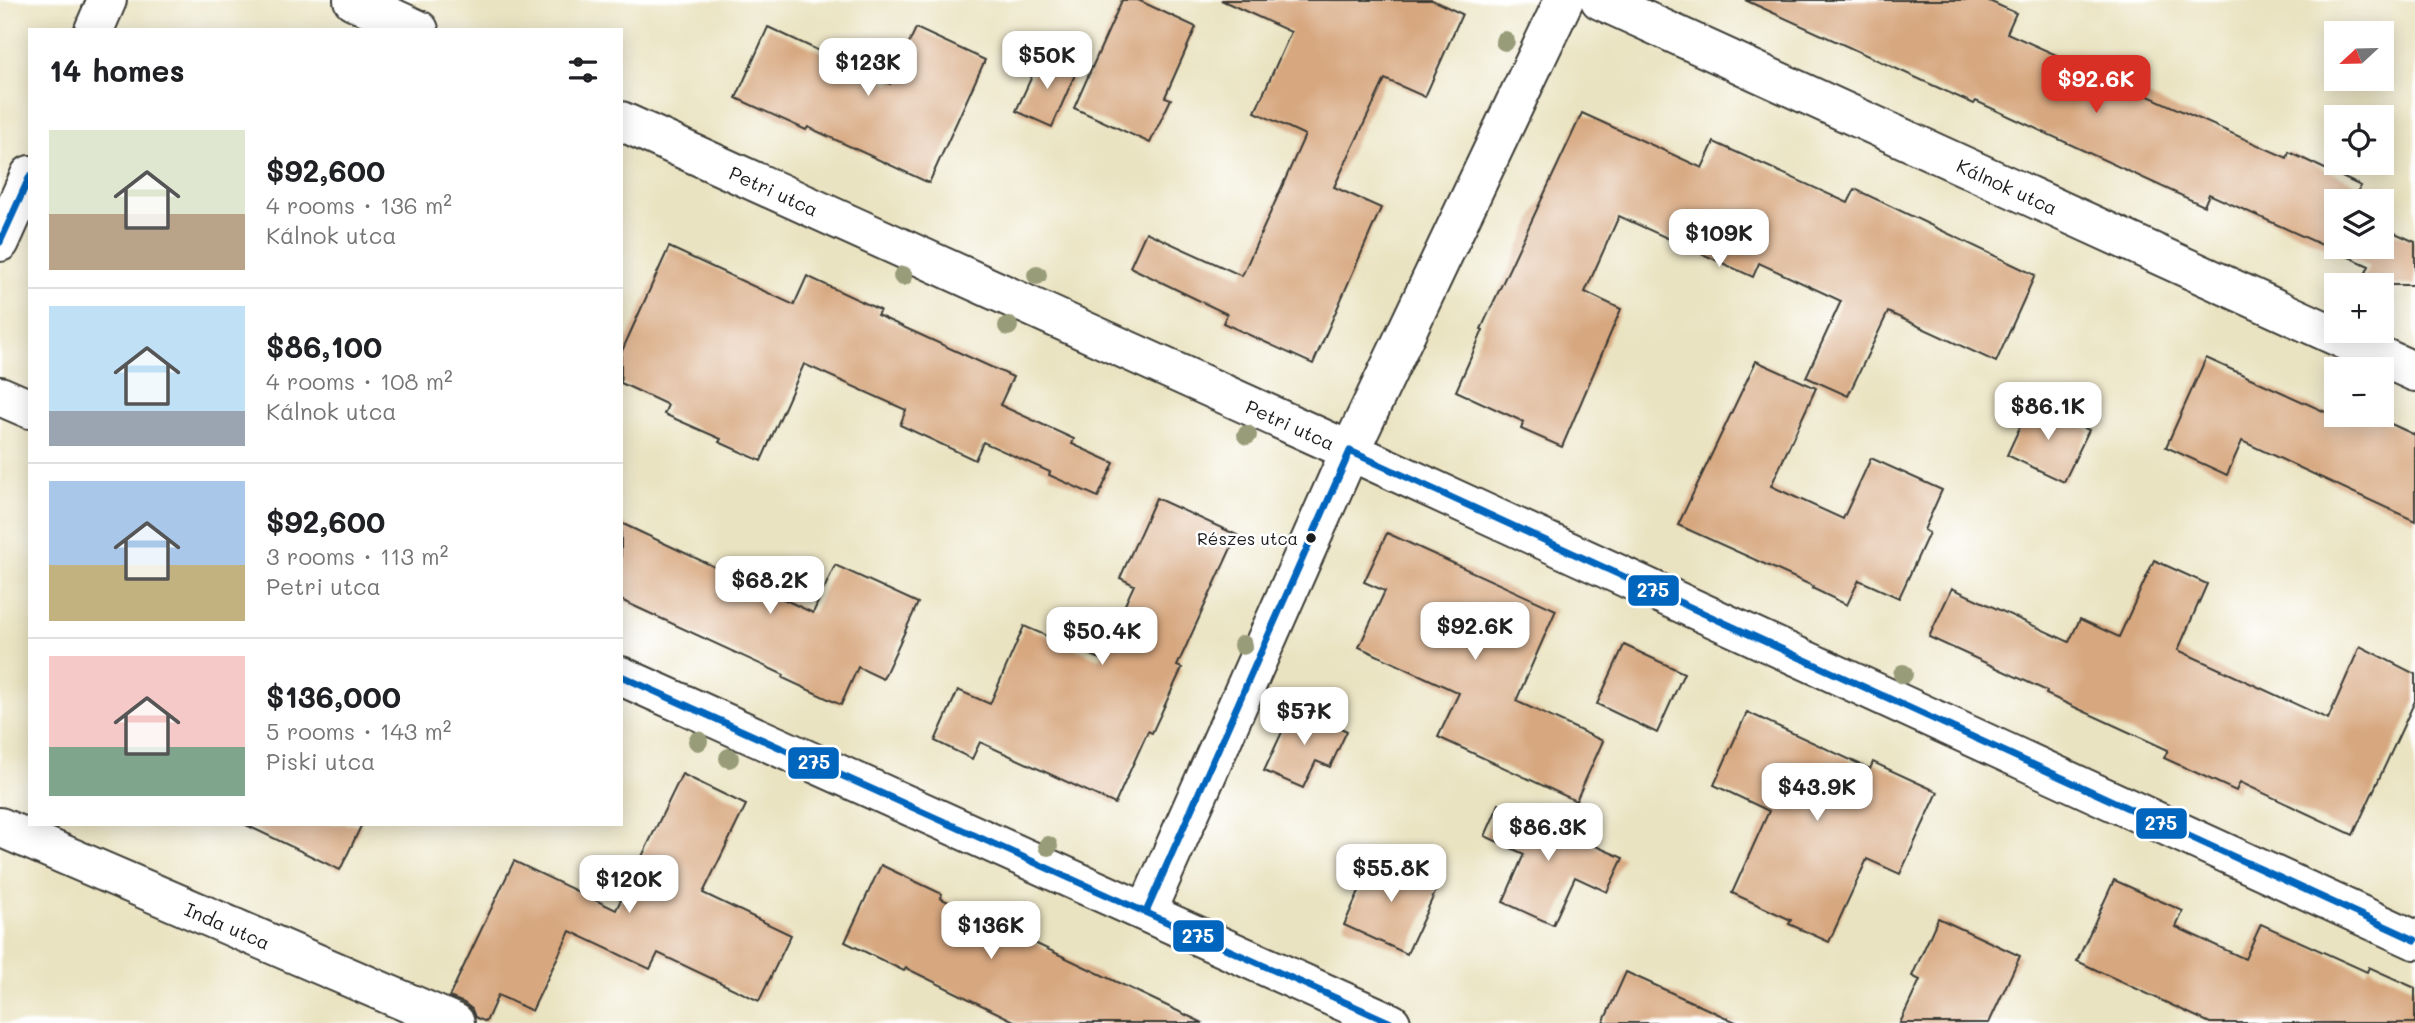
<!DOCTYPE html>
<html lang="en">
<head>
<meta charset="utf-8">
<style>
	:root { --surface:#fff; --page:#f6f6f6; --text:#202124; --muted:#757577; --line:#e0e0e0; --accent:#d93025 }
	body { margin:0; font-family:Mali,sans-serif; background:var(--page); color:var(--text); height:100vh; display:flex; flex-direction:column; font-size:26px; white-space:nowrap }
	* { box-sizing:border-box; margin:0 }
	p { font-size:23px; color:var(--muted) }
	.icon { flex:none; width:38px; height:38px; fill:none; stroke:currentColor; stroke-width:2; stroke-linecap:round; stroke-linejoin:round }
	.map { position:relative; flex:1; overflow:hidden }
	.panel { position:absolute; left:28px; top:28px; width:595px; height:798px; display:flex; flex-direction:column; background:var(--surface); border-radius:0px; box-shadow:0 4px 18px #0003 }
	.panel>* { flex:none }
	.needle { width:46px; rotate:248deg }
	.fabs { position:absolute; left:2324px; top:21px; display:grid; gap:14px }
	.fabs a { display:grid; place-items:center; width:70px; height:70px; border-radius:0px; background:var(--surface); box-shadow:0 4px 18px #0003; font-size:35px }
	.price { position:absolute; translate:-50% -60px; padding:0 16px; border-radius:14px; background:#fff; color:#222; font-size:23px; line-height:46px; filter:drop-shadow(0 2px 4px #0008) }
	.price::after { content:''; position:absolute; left:50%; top:42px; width:21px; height:16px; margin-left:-10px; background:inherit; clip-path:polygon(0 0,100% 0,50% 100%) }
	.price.selected { background:var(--accent); color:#fff }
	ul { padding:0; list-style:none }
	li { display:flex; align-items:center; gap:21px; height:175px; padding:0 21px }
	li+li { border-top:2px solid var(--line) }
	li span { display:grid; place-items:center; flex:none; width:196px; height:140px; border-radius:0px; color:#555 }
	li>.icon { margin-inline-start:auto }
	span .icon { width:84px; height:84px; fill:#fffc; stroke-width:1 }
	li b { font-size:30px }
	h2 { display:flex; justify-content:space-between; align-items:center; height:84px; padding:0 21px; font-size:30px }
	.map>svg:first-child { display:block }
</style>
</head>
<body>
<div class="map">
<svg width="2415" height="1023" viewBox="0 0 2415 1023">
	<rect width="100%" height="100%" fill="#fff"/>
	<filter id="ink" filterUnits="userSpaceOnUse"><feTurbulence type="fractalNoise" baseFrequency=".0143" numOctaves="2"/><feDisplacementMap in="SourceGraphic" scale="14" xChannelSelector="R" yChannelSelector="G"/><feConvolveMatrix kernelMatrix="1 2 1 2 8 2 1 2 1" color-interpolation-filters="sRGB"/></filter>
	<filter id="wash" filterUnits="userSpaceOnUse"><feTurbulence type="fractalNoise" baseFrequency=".00686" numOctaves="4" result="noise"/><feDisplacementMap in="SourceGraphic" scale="28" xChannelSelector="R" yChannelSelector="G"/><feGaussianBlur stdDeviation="1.57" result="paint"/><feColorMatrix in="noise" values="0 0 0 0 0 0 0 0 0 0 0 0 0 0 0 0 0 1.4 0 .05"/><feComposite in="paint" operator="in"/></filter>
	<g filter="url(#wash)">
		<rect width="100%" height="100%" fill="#eae3c1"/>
		<g id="blocks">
			<!-- building -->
			<g fill="#d7a77f">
				<polygon points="1122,0 1138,0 1196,27 1165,97 1171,99 1150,143 1074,108"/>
				<polygon points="1221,0 1432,0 1462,14 1425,97 1385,79 1334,187 1381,208 1313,364 1223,323 1227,314 1130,267 1146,232 1242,276 1305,135 1255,112 1291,32"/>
				<polygon points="1745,0 1987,0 2016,13 2007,33 2287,158 2289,152 2361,186 2354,201 2336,201 2336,247 2382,247 2382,227 2415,242 2415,285 2360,285 2369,266 2209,194 2204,206 1976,101 1974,104"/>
				<polygon points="768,27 890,84 916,28 985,60 929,183 808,127 806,130 736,98"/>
				<polygon points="1042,54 1077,70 1052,127 1016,111"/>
				<polygon points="1582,113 1702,168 1714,142 1848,203 1855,189 2035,275 1996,362 1888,312 1848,396 1806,377 1841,301 1759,263 1753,277 1619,216 1585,292 1621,309 1562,447 1521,429 1524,422 1456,391 1483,330 1481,329"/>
				<polygon points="669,247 794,305 807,276 880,310 877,315 1013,377 1000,405 1074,439 1072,444 1114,463 1098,497 1049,475 1050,472 983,442 975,460 900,425 906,410 804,364 761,461 719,442 721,439 664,414 668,405 621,383 621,353"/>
				<polygon points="2206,358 2332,415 2372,415 2415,435 2415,521 2242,441 2227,475 2166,447"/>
				<polygon points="1756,361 1816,388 1771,486 1843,519 1871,458 1942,490 1924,530 1929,533 1899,598 1859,580 1847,605 1812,588 1813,586 1678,525"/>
				<polygon points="2031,403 2089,430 2064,482 2007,455"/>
				<polygon points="1156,498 1237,535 1177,666 1182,668 1152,733 1148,731 1115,804 980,742 972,759 935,741 958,690 990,704 1024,626 1100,659 1134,585 1120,578"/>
				<polygon points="621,523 813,613 835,565 918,603 883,679 858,667 841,705 783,678 784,675 621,600"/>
				<polygon points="1387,533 1556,610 1516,701 1603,741 1576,801 1438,737 1459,693 1359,647 1385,591 1364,582"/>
				<polygon points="2154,560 2207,584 2178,650 2328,719 2360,646 2415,674 2415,701 2353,835 2240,782 2236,791 2164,758 2168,750 2046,694 2047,691 1929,637 1952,588 2069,642 2080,619 2119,637"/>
				<polygon points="1624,645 1684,673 1657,733 1597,704"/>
				<polygon points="1294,706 1347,731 1330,767 1316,761 1303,788 1264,771"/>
				<polygon points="1747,712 1870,769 1873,762 1938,792 1900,874 1867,859 1829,942 1789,924 1791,920 1732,893 1769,811 1714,785"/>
				<polygon points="682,774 746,805 703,893 791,935 759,1001 658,953 650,969 570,931 532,1011 498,995 486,1022 475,1017 472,1009 464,1003 449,997 514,861 616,910"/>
				<polygon points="1499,804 1623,858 1607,892 1575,877 1553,925 1503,902 1524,854 1485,836"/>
				<polygon points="244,824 362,824 340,870"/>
				<polygon points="1375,855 1439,884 1407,954 1344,925"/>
				<polygon points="881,865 942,894 940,898 1203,1023 1018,1023 906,968 904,971 845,942"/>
				<polygon points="2114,880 2183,911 2176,927 2245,959 2261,924 2367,972 2369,967 2415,988 2415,1023 2210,1023 2077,961"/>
				<polygon points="1938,918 2020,956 1989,1023 1900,1023 1920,980 1912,976"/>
				<polygon points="1626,972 1738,1023 1603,1023"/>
			</g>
		</g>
	</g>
	<g filter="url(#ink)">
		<use href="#blocks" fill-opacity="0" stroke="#3b3a35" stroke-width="2"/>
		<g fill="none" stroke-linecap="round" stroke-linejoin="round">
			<defs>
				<g id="minor">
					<polyline points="353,0 419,30"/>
					<path id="s1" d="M1600,0L2415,372"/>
					<polyline points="94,30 107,0"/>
					<path id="s2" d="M621,121L1350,451L2415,940"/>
					<polyline points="0,242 30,175"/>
					<polyline points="0,396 30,409"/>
					<polyline points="621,676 1391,1023"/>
					<path id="s3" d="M0,827L455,1023"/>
					<polyline points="1146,912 1350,451 1564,0"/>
				</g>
			</defs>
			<!-- minor casing -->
			<use href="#minor" stroke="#3b3a35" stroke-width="42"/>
			<!-- minor -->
			<use href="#minor" stroke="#fff" stroke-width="38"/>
			<defs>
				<g id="bus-1">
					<polyline points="0,242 30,176"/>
					<polyline points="621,676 1391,1023"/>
					<polyline points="1146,912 1350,451 2415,940"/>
				</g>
			</defs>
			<!-- bus-1 casing -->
			<use href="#bus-1" stroke="#fff" stroke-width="12"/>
			<!-- bus-1 -->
			<use href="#bus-1" stroke="#0065bd" stroke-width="7"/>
		</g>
		<!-- trees -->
		<g fill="#989c78">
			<circle cx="1505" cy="41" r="10"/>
			<circle cx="1037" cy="275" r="10"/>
			<circle cx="903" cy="276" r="10"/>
			<circle cx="1008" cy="326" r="10"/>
			<circle cx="1247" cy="435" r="10"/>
			<circle cx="1243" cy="645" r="10"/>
			<circle cx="1903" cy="674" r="10"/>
			<circle cx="698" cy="741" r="10"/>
			<circle cx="729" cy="758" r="10"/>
			<circle cx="1048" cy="846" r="10"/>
		</g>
	</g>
	<!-- markers -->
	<circle fill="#1c1c1c" stroke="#fff" stroke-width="2.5" cx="1311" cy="538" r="6"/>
	<g text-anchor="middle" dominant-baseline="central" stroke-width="5" stroke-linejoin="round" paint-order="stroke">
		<!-- bus labels -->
		<g font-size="17" fill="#1c1c1c" stroke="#fff" text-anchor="end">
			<text x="1298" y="538">Részes utca</text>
		</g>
		<!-- street labels -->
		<g font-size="19" fill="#1c1c1c" stroke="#fff">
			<text stroke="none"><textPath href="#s1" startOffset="448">Kálnok utca</textPath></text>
			<text stroke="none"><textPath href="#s2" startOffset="168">Petri utca</textPath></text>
			<text stroke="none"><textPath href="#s2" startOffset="735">Petri utca</textPath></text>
			<text stroke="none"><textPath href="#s3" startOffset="248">Inda utca</textPath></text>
		</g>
	</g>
	<g stroke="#fff" stroke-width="2.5">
		<rect x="1627" y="574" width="53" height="33" rx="7" fill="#0065bd"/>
		<rect x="787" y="746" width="53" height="34" rx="7" fill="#0065bd"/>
		<rect x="2135" y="807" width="53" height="33" rx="7" fill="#0065bd"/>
		<rect x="1172" y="919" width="53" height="34" rx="7" fill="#0065bd"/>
	</g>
	<g font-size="19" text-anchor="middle" font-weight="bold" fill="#fff">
		<text x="1653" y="597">275</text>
		<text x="814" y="769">275</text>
		<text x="2161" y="830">275</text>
		<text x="1198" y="943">275</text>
	</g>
</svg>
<div class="fabs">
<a><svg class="needle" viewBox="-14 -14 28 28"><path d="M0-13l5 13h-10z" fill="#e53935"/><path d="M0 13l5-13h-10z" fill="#757577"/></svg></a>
<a><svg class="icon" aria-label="locate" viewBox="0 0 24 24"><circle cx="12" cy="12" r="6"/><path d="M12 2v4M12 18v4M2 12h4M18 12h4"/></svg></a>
<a><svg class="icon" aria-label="layers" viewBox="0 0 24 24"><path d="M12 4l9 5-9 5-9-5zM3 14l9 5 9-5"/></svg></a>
<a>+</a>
<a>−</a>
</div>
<b class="price" style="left:1047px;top:91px">$50K</b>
<b class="price" style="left:868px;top:98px">$123K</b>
<b class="price selected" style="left:2096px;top:115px">$92.6K</b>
<b class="price" style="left:1719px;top:269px">$109K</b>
<b class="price" style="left:2048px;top:442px">$86.1K</b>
<b class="price" style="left:770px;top:616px">$68.2K</b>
<b class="price" style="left:1475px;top:662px">$92.6K</b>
<b class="price" style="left:1102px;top:667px">$50.4K</b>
<b class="price" style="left:1304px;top:747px">$57K</b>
<b class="price" style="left:1817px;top:823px">$43.9K</b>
<b class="price" style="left:1548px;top:863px">$86.3K</b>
<b class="price" style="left:1391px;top:904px">$55.8K</b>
<b class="price" style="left:629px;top:915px">$120K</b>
<b class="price" style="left:991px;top:961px">$136K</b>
<section class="panel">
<h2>14 homes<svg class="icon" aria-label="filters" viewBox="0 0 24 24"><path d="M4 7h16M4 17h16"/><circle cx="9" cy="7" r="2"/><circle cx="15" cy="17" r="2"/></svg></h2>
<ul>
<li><span style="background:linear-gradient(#dfe7d0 60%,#b9a48a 0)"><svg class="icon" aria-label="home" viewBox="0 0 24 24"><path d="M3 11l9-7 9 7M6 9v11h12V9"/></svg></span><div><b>$92,600</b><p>4 rooms · 136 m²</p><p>Kálnok utca</p></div></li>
<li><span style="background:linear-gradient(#bfe0f5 75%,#9aa5b1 0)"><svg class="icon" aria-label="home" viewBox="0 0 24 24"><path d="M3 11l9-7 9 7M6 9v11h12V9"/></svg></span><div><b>$86,100</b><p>4 rooms · 108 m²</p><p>Kálnok utca</p></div></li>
<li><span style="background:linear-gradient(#a9c7e8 60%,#c2b280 0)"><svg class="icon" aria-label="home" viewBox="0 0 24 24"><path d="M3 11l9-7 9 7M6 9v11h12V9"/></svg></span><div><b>$92,600</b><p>3 rooms · 113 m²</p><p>Petri utca</p></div></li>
<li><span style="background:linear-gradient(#f6c9c9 65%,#7fa58c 0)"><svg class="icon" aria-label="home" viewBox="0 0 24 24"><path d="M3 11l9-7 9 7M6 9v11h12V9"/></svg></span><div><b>$136,000</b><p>5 rooms · 143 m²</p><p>Piski utca</p></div></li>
</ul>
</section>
</div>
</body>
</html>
